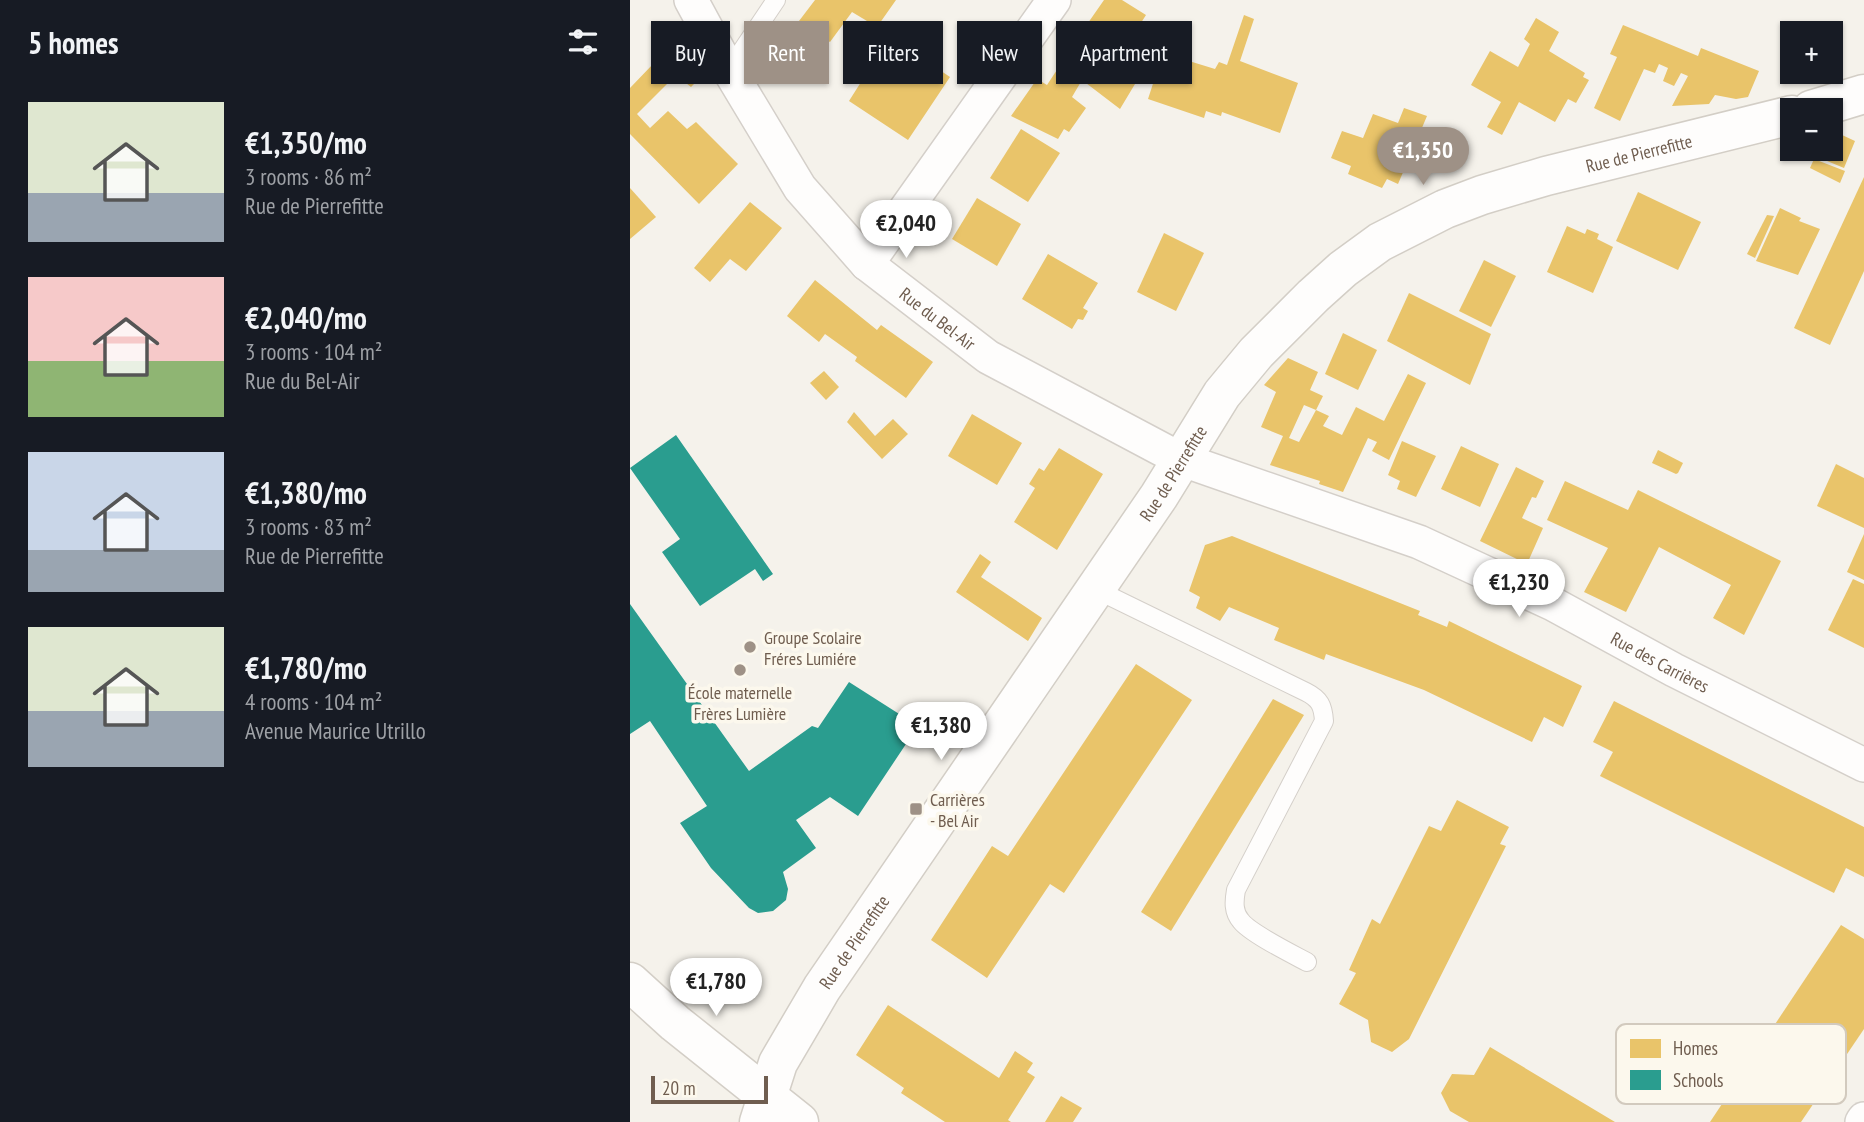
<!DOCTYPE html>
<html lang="en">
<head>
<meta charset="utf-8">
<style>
	:root { --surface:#171b24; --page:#20242c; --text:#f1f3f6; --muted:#9ea1a6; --accent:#9e9186 }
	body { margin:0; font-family:"PT Sans Narrow",sans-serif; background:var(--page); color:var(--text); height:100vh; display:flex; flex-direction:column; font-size:26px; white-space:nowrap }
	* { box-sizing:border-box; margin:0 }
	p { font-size:23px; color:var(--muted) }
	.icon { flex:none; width:38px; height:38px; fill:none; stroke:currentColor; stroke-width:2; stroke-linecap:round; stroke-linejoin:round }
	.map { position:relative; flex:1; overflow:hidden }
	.details { display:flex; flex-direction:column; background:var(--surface); width:630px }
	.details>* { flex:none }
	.hud { position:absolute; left:21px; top:21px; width:665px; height:63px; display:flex; gap:14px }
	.buttons { position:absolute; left:1150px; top:21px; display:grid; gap:14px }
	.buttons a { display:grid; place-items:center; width:63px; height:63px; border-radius:0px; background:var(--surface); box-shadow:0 2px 5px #0004; font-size:35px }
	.scale { position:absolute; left:21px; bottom:18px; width:117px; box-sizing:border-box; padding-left:7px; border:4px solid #6f5d4f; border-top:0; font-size:19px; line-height:24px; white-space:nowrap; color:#6f5d4f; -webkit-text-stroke:5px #fcf8ed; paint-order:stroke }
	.price { position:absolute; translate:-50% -60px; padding:0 16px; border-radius:24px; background:#fff; color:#222; font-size:23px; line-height:46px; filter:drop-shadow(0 2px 4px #0008) }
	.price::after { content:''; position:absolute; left:50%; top:42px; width:21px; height:16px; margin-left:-10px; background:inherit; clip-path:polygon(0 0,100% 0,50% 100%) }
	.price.selected { background:var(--accent); color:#fff }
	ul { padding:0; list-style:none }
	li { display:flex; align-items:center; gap:21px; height:175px; padding:0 28px }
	li span { display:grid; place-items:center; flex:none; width:196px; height:140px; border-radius:0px; color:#555 }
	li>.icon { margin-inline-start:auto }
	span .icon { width:84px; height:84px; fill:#fffc; stroke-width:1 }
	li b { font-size:30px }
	h2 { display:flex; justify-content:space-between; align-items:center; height:84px; padding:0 28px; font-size:30px }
	.pill { padding:0 24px; border-radius:0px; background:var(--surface); box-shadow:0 2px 5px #0004; font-size:24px; line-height:63px }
	.pill.selected { background:var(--accent); color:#fff }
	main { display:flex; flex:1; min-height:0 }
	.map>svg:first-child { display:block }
</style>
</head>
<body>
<main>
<section class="details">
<h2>5 homes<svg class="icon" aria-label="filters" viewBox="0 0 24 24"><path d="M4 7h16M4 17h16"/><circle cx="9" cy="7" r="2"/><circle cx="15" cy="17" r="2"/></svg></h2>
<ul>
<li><span style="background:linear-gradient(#dfe7d0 65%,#9aa5b1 0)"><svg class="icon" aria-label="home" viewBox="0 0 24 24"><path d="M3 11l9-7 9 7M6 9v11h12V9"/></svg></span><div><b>€1,350/mo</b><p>3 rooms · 86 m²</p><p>Rue de Pierrefitte</p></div></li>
<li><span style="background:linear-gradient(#f6c9c9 60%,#8fb573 0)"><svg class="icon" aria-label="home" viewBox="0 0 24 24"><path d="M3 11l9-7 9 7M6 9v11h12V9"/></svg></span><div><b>€2,040/mo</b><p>3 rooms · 104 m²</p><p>Rue du Bel-Air</p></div></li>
<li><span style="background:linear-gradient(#c9d6e8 70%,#9aa5b1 0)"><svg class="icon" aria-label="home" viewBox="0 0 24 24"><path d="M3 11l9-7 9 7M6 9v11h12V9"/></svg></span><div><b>€1,380/mo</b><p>3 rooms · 83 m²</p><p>Rue de Pierrefitte</p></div></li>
<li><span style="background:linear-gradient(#dfe7d0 60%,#9aa5b1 0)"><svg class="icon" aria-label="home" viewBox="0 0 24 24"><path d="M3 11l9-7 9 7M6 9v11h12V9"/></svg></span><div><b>€1,780/mo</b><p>4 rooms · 104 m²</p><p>Avenue Maurice Utrillo</p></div></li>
</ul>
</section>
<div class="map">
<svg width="1234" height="1122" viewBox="0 0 1234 1122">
	<rect width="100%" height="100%" fill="#f5f2eb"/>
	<!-- homes -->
	<g fill="#e9c46a" fill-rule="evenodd">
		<polygon points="185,0 266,0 247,27 222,12 200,42 169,21"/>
		<polygon points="474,0 492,0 516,15 486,62 496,66 503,48 518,54 511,74 490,109 452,80 442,97 456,108 439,132 434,129 428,139 381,116 407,79 417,85 446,41 463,50 467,44 451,33"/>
		<polygon points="614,15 624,19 610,61 668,83 650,133 592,112 591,116 576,111 574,118 518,99 533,53 585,69 589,62 597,65"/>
		<polygon points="906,18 929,32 919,51 955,73 953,77 959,80 946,103 938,99 925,122 889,102 872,135 857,127 871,102 841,85 860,51 888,67 900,44 894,39"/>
		<polygon points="993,25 1068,56 1071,48 1129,71 1118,97 1106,99 1085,95 1079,104 1042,106 1058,76 1051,73 1044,86 1033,81 1038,68 1029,64 1025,73 1014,69 990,121 964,108 987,57 980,54"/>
		<polygon points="47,39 77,71 61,87 46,75 7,114 20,128 38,111 57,129 66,122 108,164 69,204 0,134 0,88"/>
		<polygon points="257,41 283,59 286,54 320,77 278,140 219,101"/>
		<polygon points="774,108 797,116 768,184 757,179 752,188 718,174 721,166 701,158 712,131 733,138 743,114 768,123"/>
		<polygon points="391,129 430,153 398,202 360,178"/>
		<polygon points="1200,135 1212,135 1225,141 1214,168 1185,156 1189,149 1200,149"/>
		<polygon points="1184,159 1215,171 1210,183 1180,168"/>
		<polygon points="1234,177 1234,271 1200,345 1164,328"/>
		<polygon points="0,188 26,217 0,239"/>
		<polygon points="1008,192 1071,222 1048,270 986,241"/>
		<polygon points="347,198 391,224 367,266 322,239"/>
		<polygon points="120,202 152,228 116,271 100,259 80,282 64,268"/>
		<polygon points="1150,208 1171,218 1169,221 1190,229 1168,275 1126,261"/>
		<polygon points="1137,215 1144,216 1125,258 1117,254"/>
		<polygon points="937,226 955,234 957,229 969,234 967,239 983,247 963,293 917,272"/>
		<polygon points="534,233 574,253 546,311 507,292"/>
		<polygon points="418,254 468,283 453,308 458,311 453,320 448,319 442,329 392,299"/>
		<polygon points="854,260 886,276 861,327 829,311"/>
		<polygon points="185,280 247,330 251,325 303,362 276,398 225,361 227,357 195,334 189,342 157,316"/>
		<polygon points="779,293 861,334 840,385 757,341"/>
		<polygon points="713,333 747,350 728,390 695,374"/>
		<path d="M658,358L688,372L680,390L693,396L686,410L699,416L693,426L712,435L726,407L754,421L778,374L796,383L759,460L742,451L747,442L738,438L713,492L689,484L690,481L640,465L653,436L631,427L646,392L634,385ZM674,405L686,410L669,442L659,438Z"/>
		<polygon points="194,371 209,387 196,400 180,383"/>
		<polygon points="224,412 245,436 263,419 278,434 252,459 217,422"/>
		<polygon points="342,414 392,443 367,485 318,456"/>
		<polygon points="772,441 806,456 786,497 767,489 770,481 758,475"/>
		<polygon points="831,446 869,464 850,507 811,489"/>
		<polygon points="429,448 473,474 427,550 384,522 405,488 399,484 409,468 414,471"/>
		<polygon points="1028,450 1053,463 1048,473 1046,474 1022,463"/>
		<polygon points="1206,464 1234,478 1234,528 1187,506"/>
		<polygon points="886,467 914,481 906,498 902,497 892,518 913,528 897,564 850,541"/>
		<polygon points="935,481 998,510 1008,490 1151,561 1114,635 1083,618 1101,585 1029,547 996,612 954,592 978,548 917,520"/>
		<polygon points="1234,534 1234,580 1217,572"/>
		<polygon points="602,536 790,611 788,615 817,627 819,621 952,686 933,727 914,717 902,742 794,690 696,654 694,660 644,640 649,628 599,607 590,621 566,608 570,597 559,591 575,545"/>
		<polygon points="350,554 361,562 351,577 412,618 398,641 326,592"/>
		<polygon points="1223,579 1234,584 1234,648 1198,630"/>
		<polygon points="506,664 562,700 434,893 420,884 357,978 301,940 362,846 378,856"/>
		<polygon points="643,699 674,715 541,931 511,912"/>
		<polygon points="984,701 1234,827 1234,877 1216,868 1204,893 970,776 983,752 963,742"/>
		<polygon points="827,800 879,827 870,844 876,846 779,1039 762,1052 741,1042 738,1020 709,1004 726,973 719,970 742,919 750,924 799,826 811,831"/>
		<polygon points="1211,925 1234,939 1234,1029 1171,1122 1080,1122"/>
		<polygon points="258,1005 369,1078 385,1051 403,1063 397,1072 405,1077 378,1120 381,1122 315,1122 271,1093 274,1088 226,1055"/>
		<polygon points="860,1047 985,1122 839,1122 820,1111 811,1093 822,1074 844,1075"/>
		<polygon points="431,1096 452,1108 443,1122 415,1122"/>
	</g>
	<!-- schools -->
	<g fill="#2a9d8f">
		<polygon points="46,435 143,574 133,581 125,569 70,606 32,552 50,539 0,468"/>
		<polygon points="0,604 119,771 182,726 188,728 219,682 288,726 228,816 200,797 166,820 186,848 153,872 158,889 156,900 143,911 128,913 119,908 81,868 50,823 77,806 20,721 0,734"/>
	</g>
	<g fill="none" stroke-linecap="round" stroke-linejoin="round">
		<defs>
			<g id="lane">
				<polyline points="99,70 146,0"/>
				<path d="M465,589L676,692C690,699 693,706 694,721L606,890C604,901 603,912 611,921C620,933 662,954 677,962"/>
			</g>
			<g id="street">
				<path id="s1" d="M61,0L99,70L170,188L237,264L358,357L550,459L789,542L923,604L1044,670L1234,765"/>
				<polyline points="237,264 424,0"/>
				<polyline points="1232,1122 1234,1119"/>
			</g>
			<g id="secondary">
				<polyline points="1181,110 1234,94"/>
				<polyline points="0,982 45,1023 169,1122"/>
				<path id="s2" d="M129,1122L148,1063L192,988L529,496L592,394L626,353L683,296L713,269L750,242L815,209L852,195L916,176L1162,115"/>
			</g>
		</defs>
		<!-- lane casing -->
		<use href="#lane" stroke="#d4cfc9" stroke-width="20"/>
		<!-- street casing -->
		<use href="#street" stroke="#d4cfc9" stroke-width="36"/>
		<!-- secondary casing -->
		<use href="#secondary" stroke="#d3cec6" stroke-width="41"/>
		<!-- lane -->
		<use href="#lane" stroke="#fefdfc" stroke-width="18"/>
		<!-- street -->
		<use href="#street" stroke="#fefdfc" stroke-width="33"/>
		<!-- secondary -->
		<use href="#secondary" stroke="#fefdfc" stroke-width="38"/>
	</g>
	<!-- markers -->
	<g fill="#9e9186" stroke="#fcf8ed" stroke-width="2.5">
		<circle cx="120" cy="647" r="7"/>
		<circle cx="110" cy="670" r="7"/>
		<rect x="279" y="802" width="14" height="14" rx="3.5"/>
	</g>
	<g text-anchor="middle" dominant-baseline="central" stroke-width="7" stroke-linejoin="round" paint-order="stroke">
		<!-- street labels -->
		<g font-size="18" fill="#6f5d4f" stroke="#fcf8ed">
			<text stroke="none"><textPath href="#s2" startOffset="1360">Rue de Pierrefitte</textPath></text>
			<text stroke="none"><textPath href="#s1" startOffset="408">Rue du Bel-Air</textPath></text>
			<text stroke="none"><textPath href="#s2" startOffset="772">Rue de Pierrefitte</textPath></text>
			<text stroke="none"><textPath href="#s1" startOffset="1211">Rue des Carrières</textPath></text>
			<text stroke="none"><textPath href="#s2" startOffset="205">Rue de Pierrefitte</textPath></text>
		</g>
		<!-- poi labels -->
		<g font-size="18" fill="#6f5d4f" stroke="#fcf8ed" text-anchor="start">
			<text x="134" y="637">Groupe Scolaire<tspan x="134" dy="21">Fréres Lumiére</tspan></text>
			<text x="110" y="692" text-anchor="middle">École maternelle<tspan x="110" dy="21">Frères Lumière</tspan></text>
			<text x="300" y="799">Carrières<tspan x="300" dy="21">- Bel Air</tspan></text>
		</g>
	</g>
	<!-- legend -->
	<rect x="986" y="1024" width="230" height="80" rx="10" fill="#fcf8ed" stroke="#d2cabe" stroke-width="2"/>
	<rect x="1000" y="1039" width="31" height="19" fill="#e9c46a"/>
	<rect x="1000" y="1070" width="31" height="20" fill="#2a9d8f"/>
	<g font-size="19" fill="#6f5d4f">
		<text x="1043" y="1055">Homes</text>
		<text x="1043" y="1087">Schools</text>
	</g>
</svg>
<div class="buttons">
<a>+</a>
<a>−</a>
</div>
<div class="scale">20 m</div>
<b class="price selected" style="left:793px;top:187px">€1,350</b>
<b class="price" style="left:276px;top:260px">€2,040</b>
<b class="price" style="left:889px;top:619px">€1,230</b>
<b class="price" style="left:311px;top:762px">€1,380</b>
<b class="price" style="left:86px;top:1018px">€1,780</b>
<div class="hud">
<a class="pill">Buy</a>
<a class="pill selected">Rent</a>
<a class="pill">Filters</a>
<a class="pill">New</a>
<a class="pill">Apartment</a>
</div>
</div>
</main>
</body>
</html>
